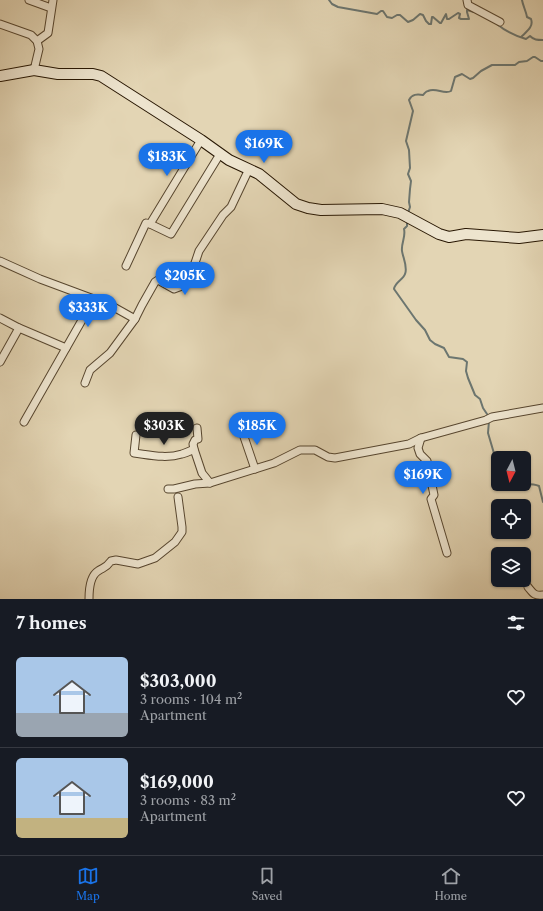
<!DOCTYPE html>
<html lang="en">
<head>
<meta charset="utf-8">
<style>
	:root { --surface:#171b24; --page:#20242c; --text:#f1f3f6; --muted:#9ea1a6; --line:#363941; --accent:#1a73e8 }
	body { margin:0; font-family:"Libre Caslon Text",serif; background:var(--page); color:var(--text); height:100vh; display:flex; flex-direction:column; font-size:15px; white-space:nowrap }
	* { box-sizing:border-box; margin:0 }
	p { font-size:13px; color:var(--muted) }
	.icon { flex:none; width:22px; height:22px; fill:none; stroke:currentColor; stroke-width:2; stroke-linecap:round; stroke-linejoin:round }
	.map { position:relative; height:599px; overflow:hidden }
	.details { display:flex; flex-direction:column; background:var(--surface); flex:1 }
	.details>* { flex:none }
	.needle { width:26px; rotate:187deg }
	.controls { position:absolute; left:491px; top:451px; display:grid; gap:8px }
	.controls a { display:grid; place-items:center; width:40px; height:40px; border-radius:6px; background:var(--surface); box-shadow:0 1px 3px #0004; font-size:20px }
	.price { position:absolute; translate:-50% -34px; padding:0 9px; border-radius:14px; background:var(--accent); color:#fff; font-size:13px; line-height:26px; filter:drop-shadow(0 1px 2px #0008) }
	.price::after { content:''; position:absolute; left:50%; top:24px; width:12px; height:9px; margin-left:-6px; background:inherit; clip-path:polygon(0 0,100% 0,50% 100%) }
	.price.active { background:#222; color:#fff }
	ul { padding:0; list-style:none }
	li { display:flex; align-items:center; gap:12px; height:100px; padding:0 16px }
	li+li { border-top:1px solid var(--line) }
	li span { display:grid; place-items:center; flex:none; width:112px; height:80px; border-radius:6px; color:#555 }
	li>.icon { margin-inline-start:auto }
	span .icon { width:48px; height:48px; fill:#fffc; stroke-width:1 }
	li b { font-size:17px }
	h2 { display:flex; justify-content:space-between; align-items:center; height:48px; padding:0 16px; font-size:17px }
	.dock { display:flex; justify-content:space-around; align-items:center; height:56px; border-top:1px solid var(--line); background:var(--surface); font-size:11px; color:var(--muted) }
	.dock a { display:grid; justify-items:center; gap:2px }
	.dock .active { color:var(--accent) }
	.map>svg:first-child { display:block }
</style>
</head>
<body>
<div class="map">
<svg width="543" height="599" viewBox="0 0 543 599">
	<rect width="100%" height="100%" fill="#e3d5b4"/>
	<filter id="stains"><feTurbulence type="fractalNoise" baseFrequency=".005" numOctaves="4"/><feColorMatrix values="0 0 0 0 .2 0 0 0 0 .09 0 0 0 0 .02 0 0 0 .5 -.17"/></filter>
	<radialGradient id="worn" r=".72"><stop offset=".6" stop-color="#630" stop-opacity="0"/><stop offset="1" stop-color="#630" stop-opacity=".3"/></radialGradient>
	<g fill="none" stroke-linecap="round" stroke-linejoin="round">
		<!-- stream -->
		<g stroke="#6c7670" stroke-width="2">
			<polyline points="329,0 332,4 338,7 377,14 381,11 383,11 387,17 392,18 397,15 400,15 408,22 413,20 420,14 423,15 426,21 429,24 431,24 432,17 433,17 440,23 441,23 446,14 447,19 449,19 458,13 460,14 459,18 461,19 469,19 467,12 467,10 474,12"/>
			<path d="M497,24C505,31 516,36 526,39L530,36C534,40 537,40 543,40"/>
			<path d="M521,37C526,32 534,27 531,19L527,17C526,11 523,6 522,0"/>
			<path d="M408,213L410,207L409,202L410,189L411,181L408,174L410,168L409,150L406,141L413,111L409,100C412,94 417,94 423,95C425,93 426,91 428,91C436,87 444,95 451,91L455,77L462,74L470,79L473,78L481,71L492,65H515L519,62L527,61L533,57H535L541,61H543"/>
			<path d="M407,221V226L404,229C406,237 401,243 402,251C403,258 408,267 405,274C403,280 395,282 394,289L416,320L425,330L430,340L435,344L444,348L449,357L463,359L467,362L466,371L468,378L475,395L480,399L483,408L487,414"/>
			<polyline points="489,421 488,433 498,467"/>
			<path d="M506,484L507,485C517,485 530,482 539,486L543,502"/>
		</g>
		<defs>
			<g id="street">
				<polyline points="29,0 51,8"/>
				<polyline points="467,0 468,5 500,22"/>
				<polyline points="0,24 31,35 37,41 39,49 34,70"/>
				<polyline points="37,41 48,33 53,0"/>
				<polyline points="150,224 201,140"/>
				<polyline points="0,261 40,279 110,305 135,319"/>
				<polyline points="126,266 146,223 150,224 171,234 220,154"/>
				<polyline points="0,318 19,328 66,348"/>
				<polyline points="0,362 19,328"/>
				<polyline points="85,383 90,370 110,353 135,319 142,305 155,282 158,280 174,289 182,286 195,263 199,251 223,215 231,207 249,169"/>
				<polyline points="24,422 94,299"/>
				<polyline points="197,428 198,439 195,440 193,444 194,449 202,473 210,483"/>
				<polyline points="241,428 255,469"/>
				<path d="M136,435L134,453C150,455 166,459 182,454C186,453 190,451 194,449"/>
				<polyline points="421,438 418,448 420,454 427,461 434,495 431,499 447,553"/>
				<polyline points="168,489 174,489 195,484 210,483 274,463 300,450 315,450 328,457 335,458 409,444 421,438 486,420 492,417 543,408"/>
				<path d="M528,587C533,593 534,596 543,595"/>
				<path d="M89,599C89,590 90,576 98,571C104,567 106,568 111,561L116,560L138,564L155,558L175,542L182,532V527L178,497"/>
			</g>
			<polyline id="secondary" points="0,76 34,70 58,74 93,74 101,76 201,140 229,160 259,174 296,204 308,208 321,210 382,209 400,213 439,234 449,237 466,234 519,238 543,235"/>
		</defs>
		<!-- street casing -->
		<use href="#street" stroke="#57462f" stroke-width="9"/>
		<!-- secondary casing -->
		<use href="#secondary" stroke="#281703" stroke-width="12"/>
		<!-- street -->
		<use href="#street" stroke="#ede4ce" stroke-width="7"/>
		<!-- secondary -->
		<use href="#secondary" stroke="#ede4ce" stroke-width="10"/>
	</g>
	<rect width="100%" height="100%" filter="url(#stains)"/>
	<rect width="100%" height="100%" fill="url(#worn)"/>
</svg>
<div class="controls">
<a><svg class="needle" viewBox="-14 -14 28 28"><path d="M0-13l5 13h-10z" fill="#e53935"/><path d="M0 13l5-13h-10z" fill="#9ea1a6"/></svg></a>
<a><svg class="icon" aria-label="locate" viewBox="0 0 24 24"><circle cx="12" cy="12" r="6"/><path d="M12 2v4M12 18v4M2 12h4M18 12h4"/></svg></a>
<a><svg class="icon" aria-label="layers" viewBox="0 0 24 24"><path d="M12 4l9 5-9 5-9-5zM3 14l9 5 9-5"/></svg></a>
</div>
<b class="price" style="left:264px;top:164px">$169K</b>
<b class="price" style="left:167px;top:177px">$183K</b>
<b class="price" style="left:185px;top:296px">$205K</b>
<b class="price" style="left:88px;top:328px">$333K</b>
<b class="price active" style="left:164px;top:446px">$303K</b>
<b class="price" style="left:257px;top:446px">$185K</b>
<b class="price" style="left:423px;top:495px">$169K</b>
</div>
<section class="details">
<h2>7 homes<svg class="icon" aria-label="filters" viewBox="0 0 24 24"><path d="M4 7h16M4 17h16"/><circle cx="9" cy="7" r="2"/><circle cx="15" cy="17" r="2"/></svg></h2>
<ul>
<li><span style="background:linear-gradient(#a9c7e8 70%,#9aa5b1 0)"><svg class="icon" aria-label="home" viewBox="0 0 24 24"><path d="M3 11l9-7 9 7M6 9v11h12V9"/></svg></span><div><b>$303,000</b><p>3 rooms · 104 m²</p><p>Apartment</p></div><svg class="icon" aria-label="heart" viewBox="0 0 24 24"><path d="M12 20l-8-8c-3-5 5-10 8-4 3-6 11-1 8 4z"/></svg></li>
<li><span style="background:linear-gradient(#a9c7e8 75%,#c2b280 0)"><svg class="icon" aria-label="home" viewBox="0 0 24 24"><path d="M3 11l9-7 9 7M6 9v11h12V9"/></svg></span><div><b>$169,000</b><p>3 rooms · 83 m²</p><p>Apartment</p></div><svg class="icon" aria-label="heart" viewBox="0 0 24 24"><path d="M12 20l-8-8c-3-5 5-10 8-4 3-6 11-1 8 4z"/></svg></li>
</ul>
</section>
<nav class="dock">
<a class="active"><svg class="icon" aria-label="map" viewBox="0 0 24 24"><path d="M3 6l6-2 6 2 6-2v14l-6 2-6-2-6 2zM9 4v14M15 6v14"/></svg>Map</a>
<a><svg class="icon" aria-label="saved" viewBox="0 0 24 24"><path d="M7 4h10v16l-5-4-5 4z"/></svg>Saved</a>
<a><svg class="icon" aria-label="home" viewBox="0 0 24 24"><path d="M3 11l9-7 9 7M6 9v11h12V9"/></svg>Home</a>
</nav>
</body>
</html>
